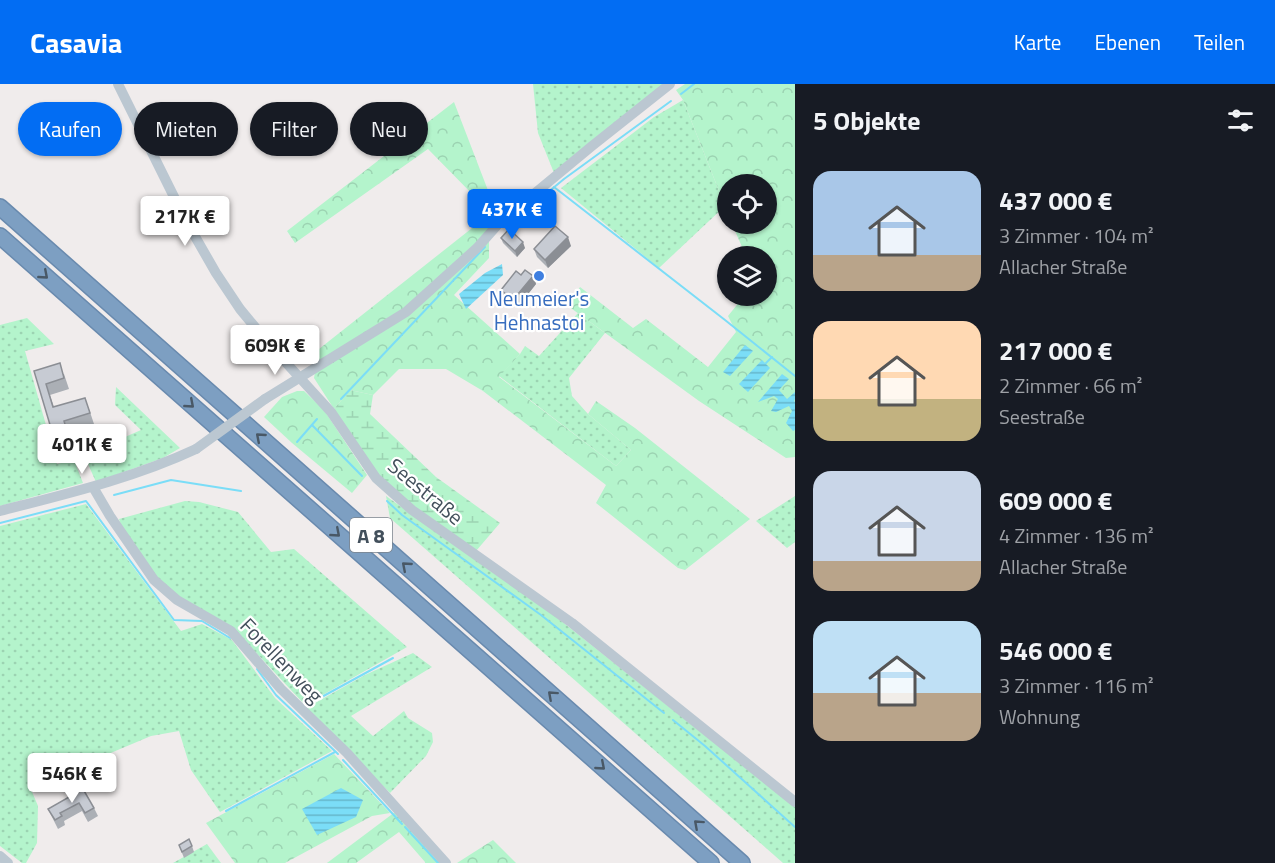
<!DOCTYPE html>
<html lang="de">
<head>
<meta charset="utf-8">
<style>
	:root { --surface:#171b24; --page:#20242c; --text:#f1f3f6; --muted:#9ea1a6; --accent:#026df3 }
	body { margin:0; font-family:"Titillium Web",sans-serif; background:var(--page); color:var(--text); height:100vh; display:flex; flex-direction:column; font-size:22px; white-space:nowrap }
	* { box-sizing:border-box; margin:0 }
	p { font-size:20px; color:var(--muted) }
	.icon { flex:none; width:33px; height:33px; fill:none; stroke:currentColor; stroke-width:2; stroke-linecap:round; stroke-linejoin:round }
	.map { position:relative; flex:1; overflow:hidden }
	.details { display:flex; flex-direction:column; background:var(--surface); width:480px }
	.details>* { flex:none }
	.banner { position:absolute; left:18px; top:18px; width:570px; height:54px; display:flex; gap:12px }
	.fabs { position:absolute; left:717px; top:90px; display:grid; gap:12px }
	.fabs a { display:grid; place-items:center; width:60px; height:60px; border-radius:50%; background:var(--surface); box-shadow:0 2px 4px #0004; font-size:30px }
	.price { position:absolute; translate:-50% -51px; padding:0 14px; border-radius:6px; background:#fff; color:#222; font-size:20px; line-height:39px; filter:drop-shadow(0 2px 3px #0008) }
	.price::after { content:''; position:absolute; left:50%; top:36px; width:18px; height:14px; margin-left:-9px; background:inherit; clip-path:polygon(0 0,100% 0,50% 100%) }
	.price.active { background:var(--accent); color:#fff }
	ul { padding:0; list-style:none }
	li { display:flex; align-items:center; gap:18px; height:150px; padding:0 18px }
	li span { display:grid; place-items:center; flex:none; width:168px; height:120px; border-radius:18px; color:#555 }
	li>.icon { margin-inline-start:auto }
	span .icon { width:72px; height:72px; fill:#fffc; stroke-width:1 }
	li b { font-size:26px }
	h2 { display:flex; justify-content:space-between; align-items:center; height:72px; padding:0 18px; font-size:26px }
	.tag { padding:0 21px; border-radius:27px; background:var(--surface); box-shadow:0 2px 4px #0004; font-size:21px; line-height:54px }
	.tag.active { background:var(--accent); color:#fff }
	header { display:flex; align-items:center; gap:36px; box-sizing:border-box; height:84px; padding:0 30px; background:var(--accent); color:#fff }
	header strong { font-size:28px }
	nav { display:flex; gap:33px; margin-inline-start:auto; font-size:21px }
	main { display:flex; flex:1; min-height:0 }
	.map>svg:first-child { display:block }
</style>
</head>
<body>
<header>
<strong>Casavia</strong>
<nav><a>Karte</a><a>Ebenen</a><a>Teilen</a></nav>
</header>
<main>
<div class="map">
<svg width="795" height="779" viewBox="0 0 795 779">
	<defs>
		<pattern id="grass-dots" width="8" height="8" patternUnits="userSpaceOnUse" patternTransform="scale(1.5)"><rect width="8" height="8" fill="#b4f4cc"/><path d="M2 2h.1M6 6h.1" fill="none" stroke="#9cd3b2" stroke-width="1.8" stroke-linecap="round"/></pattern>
		<pattern id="forest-crowns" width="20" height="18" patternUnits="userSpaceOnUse" patternTransform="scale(1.5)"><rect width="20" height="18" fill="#b4f4cc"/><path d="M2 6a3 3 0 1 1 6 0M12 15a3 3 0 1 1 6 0" fill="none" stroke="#9cd3b2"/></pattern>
		<pattern id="wetland-marsh" width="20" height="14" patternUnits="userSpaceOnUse" patternTransform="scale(1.5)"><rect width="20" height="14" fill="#b4f4cc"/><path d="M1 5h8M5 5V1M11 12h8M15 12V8" fill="none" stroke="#9cd3b2"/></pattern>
		<pattern id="water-rules" width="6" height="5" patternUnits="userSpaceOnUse" patternTransform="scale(1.5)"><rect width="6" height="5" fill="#7bddf7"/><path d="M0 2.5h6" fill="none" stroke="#66b6cb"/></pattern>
	</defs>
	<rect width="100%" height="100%" fill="#f0ecec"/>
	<!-- grass -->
	<g fill="url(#grass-dots)">
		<polygon points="533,0 666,0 554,89 538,49"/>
		<polygon points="683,16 725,122 659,184 561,104 654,33"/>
		<polygon points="578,229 605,249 569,294 572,312 588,330 631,366 616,382 499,292 520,270 525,262 539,272"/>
		<polygon points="27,234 54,260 25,267 57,380 74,376 83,399 0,422 0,241"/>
		<polygon points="116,303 180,364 163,374 96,398 84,371 141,346 115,321"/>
		<polygon points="386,412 550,528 795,723 795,779 783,779 390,434"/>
		<polygon points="795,412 795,458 787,464 756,437"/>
		<polygon points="185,417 199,418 238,428 271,468 294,465 407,563 305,621 232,543 179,515 158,495 123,447 119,435"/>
		<polygon points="86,420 181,547 202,540 232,556 275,614 332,667 220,728 191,686 179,647 151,652 30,703 38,722 37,759 26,779 22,779 0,762 0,442"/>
		<polygon points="413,569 432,583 351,632 373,652 404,627 408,634 432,649 433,658 426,672 390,709 306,624 365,591"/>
		<polygon points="207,760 221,779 173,779"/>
	</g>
	<!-- forest -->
	<g fill="url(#forest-crowns)">
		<polygon points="685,0 795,0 795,373 786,374 699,317 568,222 580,203 633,244 646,235 708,283 736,248 728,232 744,212 766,212 766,172 746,172 732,140 766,140 766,100 728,100 727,127 683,16 676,6"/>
		<polygon points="454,18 494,122 483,127 478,116 428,65 295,159 287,147"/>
		<polygon points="481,137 489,144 489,174 454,211 520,270 499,293 616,382 631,366 588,330 596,317 635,344 750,435 685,486 678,484 596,419 606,401 483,307 446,285 399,285 373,311 350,306 334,325 314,294 319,265"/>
		<polygon points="297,307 304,307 324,326 367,391 352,409 292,359 264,333 282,313"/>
		<polygon points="334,670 390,729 372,732 285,779 235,779 206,739"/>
		<polygon points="395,728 450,779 425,779 425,778 399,748 356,779 327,779"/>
		<polygon points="493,756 516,779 457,779"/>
	</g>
	<!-- wetland -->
	<polygon fill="url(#wetland-marsh)" points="350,306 373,311 370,330 436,393 500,439 476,467 414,424 379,393 334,325"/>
	<!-- water -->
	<g fill="url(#water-rules)">
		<polygon points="502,180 503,191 466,225 459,210 485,189"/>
		<polygon points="745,261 753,267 730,292 723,288"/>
		<polygon points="762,276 770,284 748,308 739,300"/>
		<polygon points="782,290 789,295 779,306 787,315 795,308 795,315 794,317 795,318 795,346 793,347 786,339 792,327 789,322 776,328 771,327 778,315 774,312 758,318"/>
		<polygon points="341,704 363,716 356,733 317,751 302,725"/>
	</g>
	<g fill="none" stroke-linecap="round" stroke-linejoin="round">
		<!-- stream -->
		<g stroke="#7bddf7" stroke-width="2">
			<polyline points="681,10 694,0"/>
			<polyline points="554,103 725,236 795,292"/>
			<polyline points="518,133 564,95 671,17"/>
			<polyline points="766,279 772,273"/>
			<polyline points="341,315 485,163"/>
			<polyline points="312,341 362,392"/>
			<polyline points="297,358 317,335"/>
			<polyline points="114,411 171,396 241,407"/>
			<polyline points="387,417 402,431 541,531 664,629"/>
			<polyline points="0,439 86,417 174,536 202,537 230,554"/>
			<polyline points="257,585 276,611 338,670"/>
			<polyline points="307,621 393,574"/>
			<polyline points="673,636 705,662 795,743"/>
			<polyline points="343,676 402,740"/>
			<polyline points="226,727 335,668"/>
			<polyline points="405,743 438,779"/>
		</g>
		<defs>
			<g id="highway">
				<polyline points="0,123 742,779"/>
				<polyline points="0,152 711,779"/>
			</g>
		</defs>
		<!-- highway casing -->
		<use href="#highway" stroke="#698aae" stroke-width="18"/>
		<!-- minor -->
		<g stroke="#bbc7d1" stroke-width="10">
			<polyline points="118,0 185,135 216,189 240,225 269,260 331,328 376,394 412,426 572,539 795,718"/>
			<polyline points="265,315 406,228 477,164 500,138 592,62 670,0"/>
			<polyline points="93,403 110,432 154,496 177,516 231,547 281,605 347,669 446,779"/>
			<path d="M0,427C66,410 134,394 196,365"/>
			<polyline points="0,772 8,779"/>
		</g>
		<!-- highway -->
		<use href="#highway" stroke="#7d9fc2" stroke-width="15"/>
		<!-- minor-bridge -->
		<polyline stroke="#bbc7d1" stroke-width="10" points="196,365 265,315"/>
	</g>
	<!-- wall -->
	<g fill="#abafb5">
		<polygon points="501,154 525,164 517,173 503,159"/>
		<polygon points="571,162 548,184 537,173 534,165"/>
		<polygon points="521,191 533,192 536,200 517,224 504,214 501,206"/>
		<polygon points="34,287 64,290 69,305 50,311 54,323 89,325 94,340 68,348 74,368 60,372"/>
		<polygon points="83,705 94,724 98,732 88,738 82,727 64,737 65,741 58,745 48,725"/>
		<polygon points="179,761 192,762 194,768 184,774"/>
	</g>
	<!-- shaded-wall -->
	<g fill="#8b8e94">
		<polygon points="568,153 571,162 548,184 545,176"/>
		<polygon points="523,158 525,164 517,173 515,167"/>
		<polygon points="533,192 536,200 517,224 513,216"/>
	</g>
	<!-- building -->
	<g fill="#c7cbd3" stroke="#8b8e94" stroke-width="1.5">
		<polygon points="555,142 568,153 545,176 534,165"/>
		<polygon points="509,145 523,158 515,167 501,154"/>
		<polygon points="525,186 533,192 513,216 501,206 516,187 521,191"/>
		<polygon points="60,279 64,294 46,300 53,323 85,314 90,329 64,337 70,357 56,361 34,287"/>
		<polygon points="83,705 94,724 85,729 79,719 60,729 62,732 55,736 48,725"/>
		<polygon points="189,755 192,762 182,768 179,761"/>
	</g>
	<!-- one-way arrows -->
	<defs><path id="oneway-chevron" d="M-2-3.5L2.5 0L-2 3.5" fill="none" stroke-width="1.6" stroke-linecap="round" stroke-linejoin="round" transform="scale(1.5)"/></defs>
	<g stroke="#495866">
		<use href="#oneway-chevron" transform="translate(44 191) rotate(41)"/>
		<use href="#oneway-chevron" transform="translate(190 320) rotate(41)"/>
		<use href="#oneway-chevron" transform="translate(260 353) rotate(-139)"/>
		<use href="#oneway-chevron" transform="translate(336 449) rotate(41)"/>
		<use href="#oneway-chevron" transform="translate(406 482) rotate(-139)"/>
		<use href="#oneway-chevron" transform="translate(552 611) rotate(-138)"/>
		<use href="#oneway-chevron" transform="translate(601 682) rotate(41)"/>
		<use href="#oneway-chevron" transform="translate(698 740) rotate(-138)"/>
	</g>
	<!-- markers -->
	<circle fill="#3f7fe0" stroke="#fff" stroke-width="2" cx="539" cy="192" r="6"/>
	<g text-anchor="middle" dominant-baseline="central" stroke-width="4.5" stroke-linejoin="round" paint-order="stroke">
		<!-- shield labels -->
		<rect fill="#fff" stroke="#7b848d" stroke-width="1.5" x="350" y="434" width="42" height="34" rx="4.5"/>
		<g font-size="20" font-weight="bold" fill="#43505c">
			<text x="371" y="451">A 8</text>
		</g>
		<!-- shop labels -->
		<g font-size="21" fill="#366cbe" stroke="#fff">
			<text x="539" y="214">Neumeier's<tspan x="539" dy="24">Hehnastoi</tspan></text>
		</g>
		<!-- street labels -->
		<g font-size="21" fill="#43505c" stroke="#fff">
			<text transform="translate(426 407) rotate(40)">Seestraße</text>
			<text transform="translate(282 576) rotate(46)">Forellenweg</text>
		</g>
	</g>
</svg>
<div class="fabs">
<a><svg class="icon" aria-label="locate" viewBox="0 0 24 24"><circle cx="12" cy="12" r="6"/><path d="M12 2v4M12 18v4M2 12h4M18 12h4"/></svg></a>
<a><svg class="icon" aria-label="layers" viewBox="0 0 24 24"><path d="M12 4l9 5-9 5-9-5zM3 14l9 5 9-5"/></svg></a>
</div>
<b class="price active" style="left:512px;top:156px">437K €</b>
<b class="price" style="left:185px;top:163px">217K €</b>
<b class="price" style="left:275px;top:292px">609K €</b>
<b class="price" style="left:82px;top:391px">401K €</b>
<b class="price" style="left:72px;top:720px">546K €</b>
<div class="banner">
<a class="tag active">Kaufen</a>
<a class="tag">Mieten</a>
<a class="tag">Filter</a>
<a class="tag">Neu</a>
</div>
</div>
<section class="details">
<h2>5 Objekte<svg class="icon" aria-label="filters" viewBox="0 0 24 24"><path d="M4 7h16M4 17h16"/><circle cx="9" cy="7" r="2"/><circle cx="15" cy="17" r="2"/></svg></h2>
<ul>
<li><span style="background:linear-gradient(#a9c7e8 70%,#b9a48a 0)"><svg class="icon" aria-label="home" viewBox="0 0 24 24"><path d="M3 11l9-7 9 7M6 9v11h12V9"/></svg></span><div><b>437 000 €</b><p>3 Zimmer · 104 m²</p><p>Allacher Straße</p></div></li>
<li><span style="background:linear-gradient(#ffd9b3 65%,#c2b280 0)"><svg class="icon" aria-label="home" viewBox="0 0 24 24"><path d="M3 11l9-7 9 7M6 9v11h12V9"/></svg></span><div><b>217 000 €</b><p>2 Zimmer · 66 m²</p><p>Seestraße</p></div></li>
<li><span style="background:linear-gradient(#c9d6e8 75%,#b9a48a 0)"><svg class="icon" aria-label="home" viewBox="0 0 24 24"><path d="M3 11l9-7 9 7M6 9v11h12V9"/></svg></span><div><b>609 000 €</b><p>4 Zimmer · 136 m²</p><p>Allacher Straße</p></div></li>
<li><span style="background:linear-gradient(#bfe0f5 60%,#b9a48a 0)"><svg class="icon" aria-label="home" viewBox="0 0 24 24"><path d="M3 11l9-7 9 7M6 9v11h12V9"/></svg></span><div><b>546 000 €</b><p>3 Zimmer · 116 m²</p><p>Wohnung</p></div></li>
</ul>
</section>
</main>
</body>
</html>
